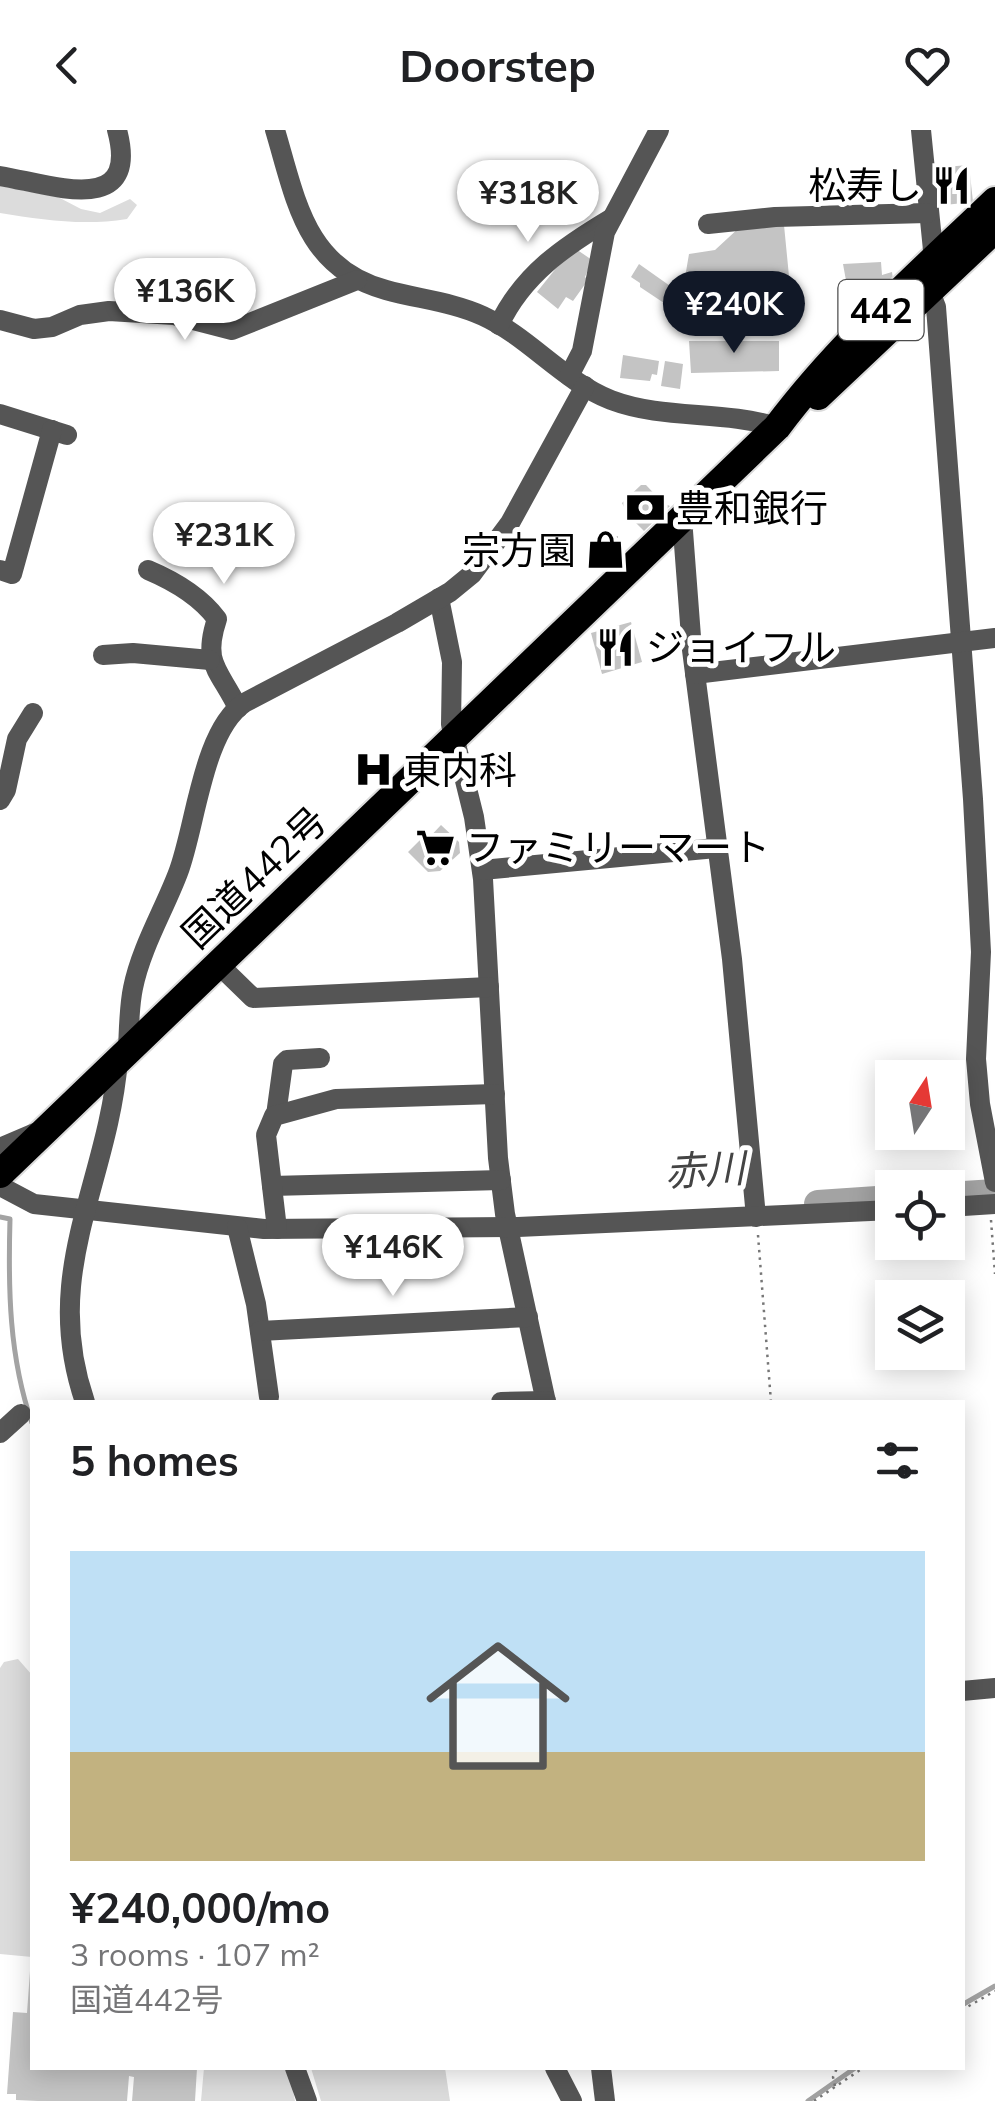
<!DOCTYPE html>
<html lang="en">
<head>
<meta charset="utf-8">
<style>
	:root { --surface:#fff; --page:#f6f6f6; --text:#202124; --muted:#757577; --line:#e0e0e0; --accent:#111827 }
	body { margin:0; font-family:Mulish,"Noto Sans JP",sans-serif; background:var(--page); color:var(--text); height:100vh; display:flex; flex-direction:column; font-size:38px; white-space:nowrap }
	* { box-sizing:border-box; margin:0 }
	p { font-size:32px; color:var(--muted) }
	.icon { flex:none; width:55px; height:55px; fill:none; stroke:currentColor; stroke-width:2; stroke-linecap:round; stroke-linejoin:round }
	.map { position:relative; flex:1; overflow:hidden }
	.sheet { position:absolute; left:30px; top:1270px; width:935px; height:670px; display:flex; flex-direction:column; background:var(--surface); border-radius:0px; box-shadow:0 5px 25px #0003 }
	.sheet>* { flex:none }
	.needle { width:65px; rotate:12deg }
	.buttons { position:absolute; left:875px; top:930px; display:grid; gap:20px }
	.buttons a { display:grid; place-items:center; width:90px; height:90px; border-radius:0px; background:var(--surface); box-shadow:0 5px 25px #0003; font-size:50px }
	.price { position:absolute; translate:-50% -85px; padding:0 22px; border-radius:35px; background:#fff; color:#222; font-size:32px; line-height:65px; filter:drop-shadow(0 2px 5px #0008) }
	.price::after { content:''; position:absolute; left:50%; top:60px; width:30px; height:22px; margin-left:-15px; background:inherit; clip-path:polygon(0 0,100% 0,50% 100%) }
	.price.current { background:var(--accent); color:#fff }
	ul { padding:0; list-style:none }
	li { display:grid; align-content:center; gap:20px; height:530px; padding:0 40px }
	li+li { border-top:2px solid var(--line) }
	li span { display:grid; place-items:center; height:310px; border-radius:0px; color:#555 }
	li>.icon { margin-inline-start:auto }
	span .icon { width:180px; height:180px; fill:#fffc; stroke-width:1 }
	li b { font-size:42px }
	h2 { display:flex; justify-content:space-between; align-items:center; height:120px; padding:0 40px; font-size:42px }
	header { display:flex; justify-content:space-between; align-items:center; height:130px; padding:0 40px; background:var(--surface); font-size:45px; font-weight:700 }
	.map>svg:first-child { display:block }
</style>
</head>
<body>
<header><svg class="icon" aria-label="back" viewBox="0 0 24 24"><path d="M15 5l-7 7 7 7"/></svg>Doorstep<svg class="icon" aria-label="heart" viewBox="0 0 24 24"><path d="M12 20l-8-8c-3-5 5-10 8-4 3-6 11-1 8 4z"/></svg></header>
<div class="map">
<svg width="995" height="1971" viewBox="0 0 995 1971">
	<rect width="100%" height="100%" fill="#fff"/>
	<!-- green -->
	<g fill="#dcdcdc">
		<path d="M0,56L58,67L81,79L100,83L130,69L137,75L127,89C83,96 43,90 0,83Z"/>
		<polygon points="18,1529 32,1545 32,1827 0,1824 0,1538 4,1532"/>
		<polygon points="204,1938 289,1938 295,1971 201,1971"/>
		<polygon points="311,1938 445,1938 450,1971 321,1971"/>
	</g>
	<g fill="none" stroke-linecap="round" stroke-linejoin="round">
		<!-- stream -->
		<g stroke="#a3a3a3" stroke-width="5">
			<path d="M0,1087L10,1089C8,1158 9,1227 32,1293"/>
			<polyline points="962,1875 995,1856"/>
			<polyline points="808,1971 855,1938"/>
		</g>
		<!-- river -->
		<g stroke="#a3a3a3" stroke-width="28">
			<polyline points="948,1066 995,1063"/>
			<polyline points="818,1074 892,1069"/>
		</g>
	</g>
	<!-- building -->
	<g fill="#c4c4c4">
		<polygon points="969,35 973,72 935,76 932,38"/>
		<polygon points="784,95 792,177 697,184 695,172 681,171 689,124 715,120 741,96"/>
		<polygon points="573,117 592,130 585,147 588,150 573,171 566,167 558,179 537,162"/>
		<polygon points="881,132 882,145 892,142 893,149 884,159 869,167 843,166 847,156 843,134"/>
		<polygon points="639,134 673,158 664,173 640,157 640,153 631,147"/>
		<polygon points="689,211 779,211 779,241 691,243"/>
		<polygon points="623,225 659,231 657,245 652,244 650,251 620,248"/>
		<polygon points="665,231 683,234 680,259 661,256"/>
		<polygon points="641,355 646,355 663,373 670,376 644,401 628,385 622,373"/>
		<rect x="595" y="406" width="23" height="28"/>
		<polygon points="631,492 642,532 602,544 591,503"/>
		<polygon points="441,695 459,712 460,723 440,741 428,742 408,722 422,708 426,711"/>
		<polygon points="30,1841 32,1841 32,1938 197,1938 195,1971 132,1971 134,1947 129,1946 127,1971 38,1971 16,1970 16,1964 7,1964 13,1882 27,1883"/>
	</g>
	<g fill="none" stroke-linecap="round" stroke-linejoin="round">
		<defs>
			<g id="highway">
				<polyline points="818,266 995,99"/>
				<path d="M0,1044L777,297C840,213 919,144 995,71"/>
			</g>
		</defs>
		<!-- highway casing -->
		<use href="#highway" stroke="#dbdbdb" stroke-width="32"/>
		<!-- path -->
		<g stroke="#777" stroke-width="2.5" stroke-dasharray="2.5 5" stroke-linecap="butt">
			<polyline points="991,1090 995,1144"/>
			<polyline points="758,1105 771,1272"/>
			<polyline points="962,1880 995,1861"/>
			<polyline points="835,1956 833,1947 837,1938"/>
			<polyline points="814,1971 863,1938"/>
		</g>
		<!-- minor -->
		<g stroke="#555" stroke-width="20">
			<path d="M275,0C296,70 305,138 386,160C418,169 453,172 483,186C529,207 563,251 611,270C664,290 722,280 777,297"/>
			<polyline points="921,0 934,130"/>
			<path d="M0,46C50,54 141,89 117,0"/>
			<polyline points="708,94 775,87 927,83"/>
			<polyline points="930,162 936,177 973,669 981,822 976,929 980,974 995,1052"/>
			<polyline points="0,190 34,199 52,197 80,185 109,181 174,185 232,200 357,150"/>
			<path d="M499,195C523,144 565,116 612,88"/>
			<polyline points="569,246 582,221 605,102 659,0"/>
			<polyline points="0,284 67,305"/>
			<polyline points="682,388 692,520 732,829 756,1087"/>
			<polyline points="0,440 12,444 52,300"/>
			<path d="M148,440C174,451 200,466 217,489C202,534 219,539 238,578"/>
			<polyline points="439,468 452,532 451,594 474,687 483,749 498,1028 505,1084 546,1272"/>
			<polyline points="103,525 133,523 210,530"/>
			<polyline points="695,544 995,508"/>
			<polyline points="0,670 6,660 17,609 33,583"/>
			<polyline points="482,740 716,718"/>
			<polyline points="218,834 253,868 489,857"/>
			<path d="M128,919C129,899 129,877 133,858C141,818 164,780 178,743C196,696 202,602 244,573L397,493L450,462L472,444L510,393L585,256"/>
			<polyline points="276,985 283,934 287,930 320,928"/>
			<polyline points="0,1018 35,1003"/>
			<polyline points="0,1056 34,1074 264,1099 518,1097 892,1080"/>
			<polyline points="272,1056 501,1050"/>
			<polyline points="948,1077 995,1074"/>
			<polyline points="237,1097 256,1174 269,1267"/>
			<polyline points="277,1099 266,1005 274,986 336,969 495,964"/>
			<polyline points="260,1201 528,1187"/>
			<path d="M85,1272C40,1142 108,1054 118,930"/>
			<polyline points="501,1272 546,1271"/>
			<polyline points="0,1303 21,1284"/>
			<polyline points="962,1561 995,1558"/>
			<polyline points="295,1938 307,1971"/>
			<polyline points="555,1938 572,1971"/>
			<polyline points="601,1938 605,1971"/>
		</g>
		<!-- highway -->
		<use href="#highway" stroke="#000" stroke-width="28"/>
	</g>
	<!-- icons -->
	<defs>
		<symbol id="restaurant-bare" viewBox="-9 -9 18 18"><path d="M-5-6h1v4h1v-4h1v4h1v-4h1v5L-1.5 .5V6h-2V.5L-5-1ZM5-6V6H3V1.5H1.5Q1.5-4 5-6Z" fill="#000" stroke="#fff" stroke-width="2.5" paint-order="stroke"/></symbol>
		<symbol id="bank-bare" viewBox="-9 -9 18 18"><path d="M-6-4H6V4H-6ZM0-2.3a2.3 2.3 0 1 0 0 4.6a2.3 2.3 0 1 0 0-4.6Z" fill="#000" stroke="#fff" stroke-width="2.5" paint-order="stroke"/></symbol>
		<symbol id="shop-bare" viewBox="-9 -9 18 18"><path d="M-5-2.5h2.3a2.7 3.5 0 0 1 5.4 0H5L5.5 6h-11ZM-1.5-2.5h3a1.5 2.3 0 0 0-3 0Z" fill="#000" stroke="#fff" stroke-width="2.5" paint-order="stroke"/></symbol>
		<symbol id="hospital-bare" viewBox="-9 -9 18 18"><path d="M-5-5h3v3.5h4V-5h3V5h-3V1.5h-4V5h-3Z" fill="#000" stroke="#fff" stroke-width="2.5" paint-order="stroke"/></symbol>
		<symbol id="supermarket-bare" viewBox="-9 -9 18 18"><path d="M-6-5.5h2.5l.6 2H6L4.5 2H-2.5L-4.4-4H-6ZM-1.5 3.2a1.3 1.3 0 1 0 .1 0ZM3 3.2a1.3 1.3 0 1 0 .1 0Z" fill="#000" stroke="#fff" stroke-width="2.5" paint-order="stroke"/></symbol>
	</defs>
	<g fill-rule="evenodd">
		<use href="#restaurant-bare" x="924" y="28" width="55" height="55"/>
		<use href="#bank-bare" x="618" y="350" width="55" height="55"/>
		<use href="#shop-bare" x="578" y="392" width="55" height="55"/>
		<use href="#restaurant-bare" x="588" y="490" width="55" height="55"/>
		<use href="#hospital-bare" x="346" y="612" width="55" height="55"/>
		<use href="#supermarket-bare" x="408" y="690" width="55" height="55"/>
	</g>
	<g text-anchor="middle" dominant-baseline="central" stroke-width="10" stroke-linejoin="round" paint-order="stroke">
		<!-- shield labels -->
		<rect fill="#fff" stroke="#4c4c4c" stroke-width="2.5" x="838.5" y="150" width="85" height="60" rx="8"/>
		<g font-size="35" font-weight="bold" fill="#000">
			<text x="881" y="180">442</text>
		</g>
		<!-- poi labels -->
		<g font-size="38" fill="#000" stroke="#fff" text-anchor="start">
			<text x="922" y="55" text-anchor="end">松寿し</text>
			<text x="676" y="378">豊和銀行</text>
			<text x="576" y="420" text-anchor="end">宗方園</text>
			<text x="646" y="517">ジョイフル</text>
			<text x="403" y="640">東内科</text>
			<text x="466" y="717">ファミリーマート</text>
		</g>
		<!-- street labels -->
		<g font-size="38" fill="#000" stroke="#fff">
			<text transform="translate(254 747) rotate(-44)">国道442号</text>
		</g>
		<!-- water labels -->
		<g font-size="40" font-style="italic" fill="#444" stroke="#fff">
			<text transform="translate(705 1039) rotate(-3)">赤川</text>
		</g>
	</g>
</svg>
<div class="buttons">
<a><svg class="needle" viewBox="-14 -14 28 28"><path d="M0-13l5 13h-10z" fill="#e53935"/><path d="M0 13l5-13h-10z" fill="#757577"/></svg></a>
<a><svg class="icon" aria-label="locate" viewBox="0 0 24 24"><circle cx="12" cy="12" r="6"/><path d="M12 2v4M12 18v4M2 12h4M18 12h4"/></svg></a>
<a><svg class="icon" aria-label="layers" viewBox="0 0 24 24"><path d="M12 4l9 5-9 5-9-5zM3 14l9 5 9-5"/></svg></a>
</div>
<b class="price" style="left:528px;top:115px">¥318K</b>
<b class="price" style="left:185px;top:213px">¥136K</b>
<b class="price current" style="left:734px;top:226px">¥240K</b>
<b class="price" style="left:224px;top:457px">¥231K</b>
<b class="price" style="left:393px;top:1169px">¥146K</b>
<section class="sheet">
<h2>5 homes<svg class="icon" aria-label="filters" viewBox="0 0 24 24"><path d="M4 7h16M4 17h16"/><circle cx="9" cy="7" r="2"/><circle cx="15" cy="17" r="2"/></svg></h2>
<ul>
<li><span style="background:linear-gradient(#bfe0f5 65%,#c2b280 0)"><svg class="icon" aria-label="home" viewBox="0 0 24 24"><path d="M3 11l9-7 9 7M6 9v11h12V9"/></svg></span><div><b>¥240,000/mo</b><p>3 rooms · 107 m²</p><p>国道442号</p></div></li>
</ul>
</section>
</div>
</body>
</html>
